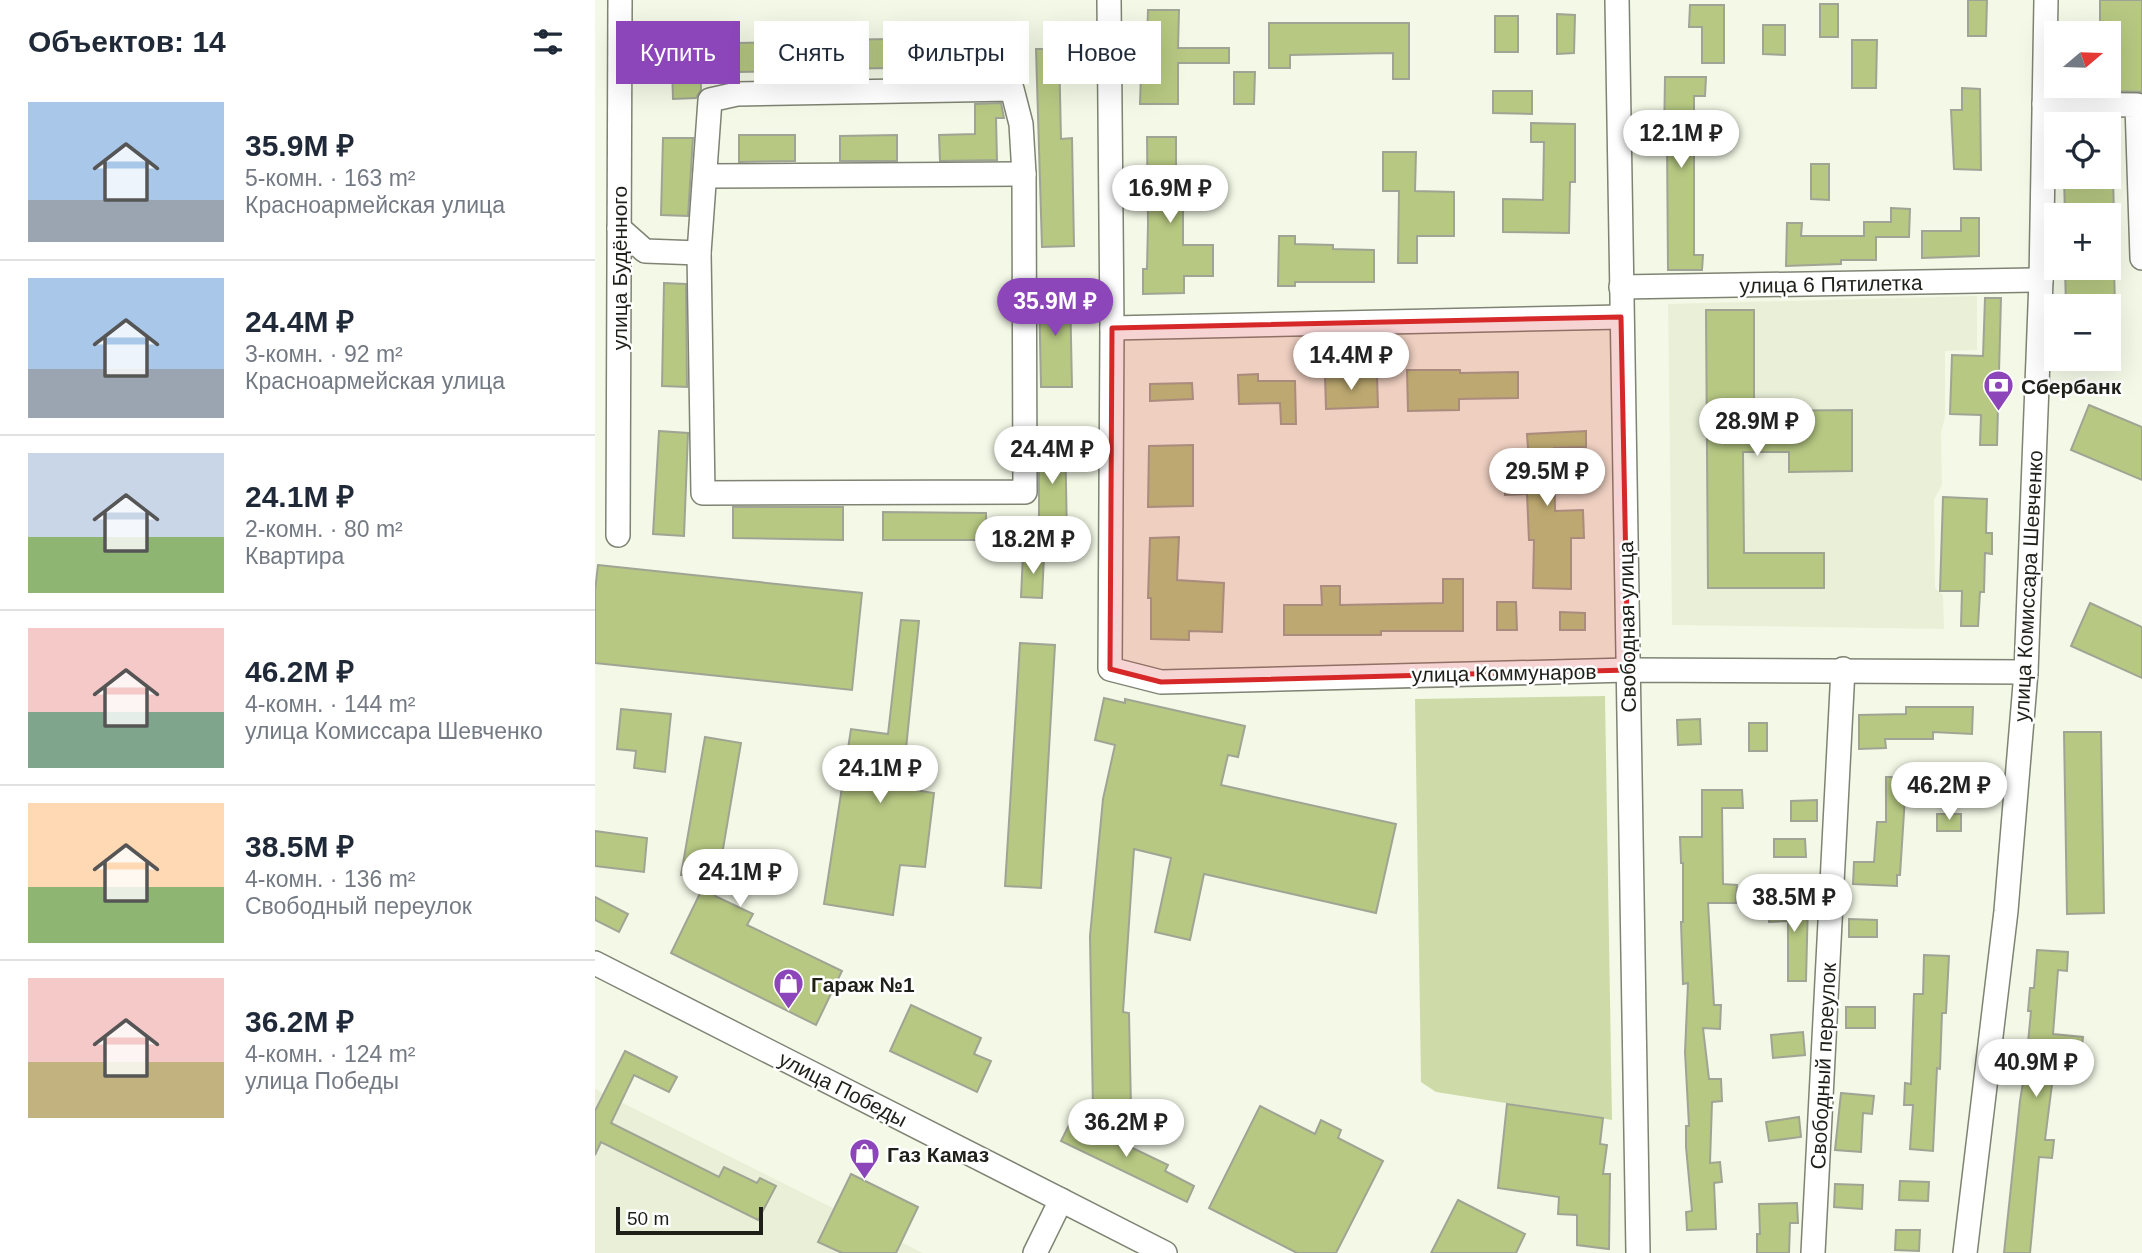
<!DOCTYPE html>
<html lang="ru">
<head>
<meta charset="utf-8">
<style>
	:root { --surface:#fff; --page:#f2f2f3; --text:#1f2937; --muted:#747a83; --line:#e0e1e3; --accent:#8c46b9 }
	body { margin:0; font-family:Arial,sans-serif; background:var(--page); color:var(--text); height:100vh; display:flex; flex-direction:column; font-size:26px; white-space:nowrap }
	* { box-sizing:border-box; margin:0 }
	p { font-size:23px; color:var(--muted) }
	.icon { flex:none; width:38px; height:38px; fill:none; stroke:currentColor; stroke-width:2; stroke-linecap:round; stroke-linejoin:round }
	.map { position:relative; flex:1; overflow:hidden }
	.side { display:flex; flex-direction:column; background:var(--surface); width:595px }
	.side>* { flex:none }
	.guide { position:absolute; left:21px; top:21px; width:665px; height:63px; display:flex; gap:14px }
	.needle { width:46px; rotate:71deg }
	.controls { position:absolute; left:1449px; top:21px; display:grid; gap:14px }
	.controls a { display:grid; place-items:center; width:77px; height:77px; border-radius:0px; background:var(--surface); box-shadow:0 7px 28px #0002; font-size:35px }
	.scale { position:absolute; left:21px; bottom:18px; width:147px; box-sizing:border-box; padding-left:7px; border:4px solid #1e2019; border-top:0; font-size:19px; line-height:24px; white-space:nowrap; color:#1e2019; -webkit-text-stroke:5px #fff; paint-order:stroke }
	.price { position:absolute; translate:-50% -60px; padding:0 16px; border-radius:24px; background:#fff; color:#222; font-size:23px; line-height:46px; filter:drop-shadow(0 2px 4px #0008) }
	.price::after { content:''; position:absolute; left:50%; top:42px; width:21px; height:16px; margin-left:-10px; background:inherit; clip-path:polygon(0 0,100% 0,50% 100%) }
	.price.on { background:var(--accent); color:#fff }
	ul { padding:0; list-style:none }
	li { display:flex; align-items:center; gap:21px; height:175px; padding:0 28px }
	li+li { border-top:2px solid var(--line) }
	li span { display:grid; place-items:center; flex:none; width:196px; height:140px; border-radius:0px; color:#555 }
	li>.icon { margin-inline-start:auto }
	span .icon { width:84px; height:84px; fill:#fffc; stroke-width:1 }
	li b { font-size:30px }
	h2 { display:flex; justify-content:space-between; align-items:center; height:84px; padding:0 28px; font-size:30px }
	.tag { padding:0 24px; border-radius:0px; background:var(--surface); box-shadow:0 7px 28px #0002; font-size:24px; line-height:63px }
	.tag.on { background:var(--accent); color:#fff }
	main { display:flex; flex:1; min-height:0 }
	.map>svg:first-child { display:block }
</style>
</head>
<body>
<main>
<section class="side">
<h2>Объектов: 14<svg class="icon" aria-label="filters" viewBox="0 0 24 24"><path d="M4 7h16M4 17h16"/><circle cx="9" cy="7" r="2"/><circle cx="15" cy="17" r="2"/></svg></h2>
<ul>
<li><span style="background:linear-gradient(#a9c7e8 70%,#9aa5b1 0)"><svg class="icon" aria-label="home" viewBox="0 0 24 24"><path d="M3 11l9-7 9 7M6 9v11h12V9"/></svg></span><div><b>35.9M ₽</b><p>5-комн. · 163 m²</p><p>Красноармейская улица</p></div></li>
<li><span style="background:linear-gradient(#a9c7e8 65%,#9aa5b1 0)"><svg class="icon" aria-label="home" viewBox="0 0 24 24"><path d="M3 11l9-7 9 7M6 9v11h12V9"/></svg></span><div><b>24.4M ₽</b><p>3-комн. · 92 m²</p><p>Красноармейская улица</p></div></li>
<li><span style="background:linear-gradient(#c9d6e8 60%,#8fb573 0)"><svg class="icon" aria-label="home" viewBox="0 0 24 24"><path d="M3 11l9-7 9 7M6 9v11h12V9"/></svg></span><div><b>24.1M ₽</b><p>2-комн. · 80 m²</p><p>Квартира</p></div></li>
<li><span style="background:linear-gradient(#f6c9c9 60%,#7fa58c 0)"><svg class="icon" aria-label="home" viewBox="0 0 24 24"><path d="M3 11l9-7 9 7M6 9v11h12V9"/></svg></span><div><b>46.2M ₽</b><p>4-комн. · 144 m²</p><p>улица Комиссара Шевченко</p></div></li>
<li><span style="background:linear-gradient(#ffd9b3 60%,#8fb573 0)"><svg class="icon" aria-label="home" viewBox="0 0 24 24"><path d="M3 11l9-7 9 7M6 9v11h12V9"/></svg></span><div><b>38.5M ₽</b><p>4-комн. · 136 m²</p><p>Свободный переулок</p></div></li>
<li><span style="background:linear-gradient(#f6c9c9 60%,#c2b280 0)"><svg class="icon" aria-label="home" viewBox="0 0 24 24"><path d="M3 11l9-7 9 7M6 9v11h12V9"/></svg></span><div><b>36.2M ₽</b><p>4-комн. · 124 m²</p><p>улица Победы</p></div></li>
</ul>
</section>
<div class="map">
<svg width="1547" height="1253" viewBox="0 0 1547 1253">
	<rect width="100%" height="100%" fill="#f4f9e7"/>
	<!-- built -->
	<g fill="#e9f0d7">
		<polygon points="1382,296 1382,350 1350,351 1350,417 1346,433 1347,485 1339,500 1340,588 1348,595 1349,629 1077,625 1073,304"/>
		<polygon points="0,1089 328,1253 0,1253"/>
	</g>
	<!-- green -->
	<polygon fill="#cedba9" points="1010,696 1017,1120 841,1092 826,1082 820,699"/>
	<!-- building -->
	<g fill="#b6c882" stroke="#a0a494" stroke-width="2">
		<polygon points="1373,0 1392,0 1391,36 1373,36"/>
		<polygon points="1505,0 1547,0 1547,92 1476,90 1476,86 1514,86 1514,30 1505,30"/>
		<rect x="1225" y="4" width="18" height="33"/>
		<polygon points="1095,5 1129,5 1129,63 1107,63 1107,27 1094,27"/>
		<polygon points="553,10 584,10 583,48 634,48 634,63 583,63 583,104 545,104 547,43 552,43"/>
		<polygon points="962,14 980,15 979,53 962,54"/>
		<rect x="900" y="16" width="23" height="36"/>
		<polygon points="674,23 814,23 814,79 798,79 798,53 695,55 695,68 674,68"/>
		<polygon points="1168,25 1190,25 1190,55 1168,54"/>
		<polygon points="76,33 105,33 106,90 101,98 78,99"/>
		<polygon points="296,39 296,68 235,69 234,40"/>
		<polygon points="1257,40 1282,40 1281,88 1257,88"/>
		<polygon points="196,42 197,71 143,72 142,43"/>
		<polygon points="399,42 399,69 352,70 351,43"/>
		<polygon points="441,49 464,49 466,139 477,138 479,246 447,247"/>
		<polygon points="639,72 660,72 659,104 639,104"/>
		<polygon points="1070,77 1111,77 1110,96 1099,96 1099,255 1108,255 1107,270 1073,270 1072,140 1069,140"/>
		<polygon points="1367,88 1385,89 1386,170 1359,169 1356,110 1367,110"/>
		<polygon points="898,91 937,91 937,114 898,113"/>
		<polygon points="406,103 409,118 401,118 402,160 345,161 344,135 380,134 380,104"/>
		<polygon points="936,123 980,124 980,182 975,182 974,233 908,232 908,199 948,200 949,142 936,142"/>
		<polygon points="144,135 200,135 200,161 144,162"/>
		<polygon points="302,135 302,161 245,161 245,136"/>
		<polygon points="552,137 581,137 581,185 601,185 601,203 588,202 588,245 618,245 618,276 589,276 589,293 548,294 548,269 552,269 553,224"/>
		<polygon points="68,138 98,138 93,216 66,215"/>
		<polygon points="788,152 821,152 820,191 859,192 859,236 822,236 822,263 803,263 804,191 788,191"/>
		<polygon points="1216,164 1234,164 1234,200 1216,199"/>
		<polygon points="1469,177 1518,177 1519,215 1470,215"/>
		<polygon points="1296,208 1315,209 1314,237 1281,237 1281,260 1246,260 1246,264 1191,266 1192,223 1207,223 1206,236 1269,236 1269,222 1296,222"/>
		<polygon points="1366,218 1384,218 1384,256 1327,258 1327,231 1366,231"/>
		<polygon points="684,236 700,236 700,244 738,245 738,249 779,250 779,282 700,282 700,286 683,286"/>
		<polygon points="1470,268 1519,268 1520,306 1471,306"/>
		<polygon points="69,283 91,284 92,387 67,386"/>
		<polygon points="444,290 475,290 477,387 446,387"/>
		<polygon points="1390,298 1406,298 1402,445 1385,445 1386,415 1355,414 1357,355 1388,356"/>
		<polygon points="1111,310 1159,310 1159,411 1257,410 1257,471 1194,472 1194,452 1148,452 1149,553 1229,553 1229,588 1113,588"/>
		<polygon points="812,370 865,370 865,373 923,372 923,398 864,399 864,410 813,411"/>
		<polygon points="663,374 663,381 700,381 701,424 686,424 685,403 644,404 643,375"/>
		<polygon points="782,375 783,407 731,409 730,376"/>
		<polygon points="597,383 598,399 555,401 555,384"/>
		<polygon points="1494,405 1547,427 1547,480 1476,450"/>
		<polygon points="64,431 93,433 89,536 58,534"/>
		<polygon points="991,431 991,447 959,448 960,511 988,510 989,538 976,538 976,589 938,588 939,540 934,540 932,494 910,495 909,464 934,463 932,434"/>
		<polygon points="444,433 470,433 472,537 444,538"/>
		<polygon points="598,445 598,506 553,507 554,446"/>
		<polygon points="1348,497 1392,499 1391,533 1397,533 1397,554 1390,553 1389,592 1385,592 1383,626 1366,626 1367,591 1345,591"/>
		<polygon points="138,507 248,507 248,540 138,538"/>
		<polygon points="288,512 391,513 391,540 288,540"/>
		<polygon points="584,537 582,580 629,583 627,632 594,631 594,640 556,639 556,598 553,598 555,538"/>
		<polygon points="428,554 449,555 447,598 426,597"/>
		<polygon points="3,565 267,593 257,690 0,663 0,591"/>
		<polygon points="848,579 868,579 868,631 786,631 786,635 689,635 689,605 727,605 726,586 745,586 745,605 848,603"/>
		<polygon points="902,602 921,602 922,630 902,630"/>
		<polygon points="1495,603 1547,627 1547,678 1476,646"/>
		<polygon points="965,612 990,613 990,630 965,630"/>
		<polygon points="306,620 324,621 307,788 339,793 330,867 305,865 298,915 229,904 256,729 293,734"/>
		<polygon points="425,643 460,645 446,888 410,886"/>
		<polygon points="509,698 530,703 530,699 650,726 643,757 633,755 626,785 801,824 781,913 609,874 595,940 560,932 576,858 539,849 528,1012 534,1013 536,1108 498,1110 495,936 508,799 520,745 500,740"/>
		<polygon points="1311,707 1378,707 1377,734 1338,732 1338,739 1290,739 1291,748 1264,749 1264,715 1311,714"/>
		<polygon points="26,709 76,714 70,772 39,768 41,751 22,749"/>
		<polygon points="1105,719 1106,744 1083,745 1082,720"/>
		<rect x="1154" y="723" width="18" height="28"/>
		<polygon points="1469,732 1506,732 1509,913 1472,914"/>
		<polygon points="110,737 146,743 120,896 158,914 152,925 247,971 221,1025 76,953 112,879 86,875"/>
		<polygon points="1375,765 1375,782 1331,783 1330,766"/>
		<polygon points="1291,777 1315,777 1315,797 1310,797 1305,875 1302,875 1302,886 1258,884 1259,862 1279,862 1282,822 1291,822"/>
		<polygon points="1107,790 1147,790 1148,808 1127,808 1128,884 1142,885 1141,903 1113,903 1119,1005 1126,1005 1125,1029 1108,1028 1114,1079 1126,1079 1127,1101 1117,1102 1115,1163 1125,1162 1127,1182 1119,1183 1121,1229 1092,1230 1091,1212 1097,1211 1091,1147 1091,1126 1094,1126 1090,1052 1093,983 1088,984 1086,922 1088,922 1088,863 1086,863 1085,837 1107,837"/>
		<polygon points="1222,800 1222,821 1196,821 1196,801"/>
		<rect x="1342" y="814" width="24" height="17"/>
		<polygon points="0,831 52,838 49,872 0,866"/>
		<polygon points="1179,839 1210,839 1211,857 1179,857"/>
		<polygon points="0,897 33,914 24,932 0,920"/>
		<polygon points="1174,901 1213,901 1211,981 1193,981 1193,921 1174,922"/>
		<polygon points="1254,919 1282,920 1282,937 1254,937"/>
		<polygon points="1442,950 1473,952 1472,971 1463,970 1458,1034 1488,1037 1486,1054 1461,1052 1450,1140 1459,1140 1457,1158 1444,1157 1435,1253 1409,1253 1425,1101 1431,1064 1436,1011 1433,1011 1435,988 1439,988"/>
		<polygon points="1329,955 1354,956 1351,1013 1347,1013 1345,1069 1342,1068 1338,1151 1315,1149 1318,1105 1309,1105 1310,1083 1316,1084 1319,994 1328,994"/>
		<polygon points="316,1005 386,1038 379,1054 396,1061 382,1092 295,1051"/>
		<rect x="1251" y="1007" width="29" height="21"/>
		<polygon points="1208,1032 1210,1055 1178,1058 1176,1035"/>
		<polygon points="30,1051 82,1077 74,1092 39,1075 16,1123 124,1177 129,1167 162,1183 165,1178 181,1186 163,1220 6,1142 0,1155 0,1111"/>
		<polygon points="1246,1093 1279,1096 1277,1114 1268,1113 1266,1152 1240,1150"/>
		<polygon points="912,1104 1008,1118 1005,1144 1012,1145 1008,1174 1015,1174 1014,1249 982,1245 982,1215 963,1214 964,1197 903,1188"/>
		<polygon points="665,1106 720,1134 726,1120 746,1130 743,1138 788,1161 741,1253 702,1253 614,1208"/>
		<polygon points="1204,1117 1206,1137 1174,1141 1171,1122"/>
		<polygon points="477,1119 573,1165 570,1171 599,1186 592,1202 466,1141"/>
		<polygon points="256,1174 323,1207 301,1253 247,1253 223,1242"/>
		<polygon points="1305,1181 1334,1182 1333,1201 1304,1200"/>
		<polygon points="1240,1184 1268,1185 1267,1209 1239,1207"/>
		<polygon points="863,1200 930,1234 921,1253 836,1253"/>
		<polygon points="1202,1203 1203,1223 1195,1223 1194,1253 1162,1253 1162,1234 1165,1234 1164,1204"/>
		<polygon points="1301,1230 1325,1230 1324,1251 1300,1250"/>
	</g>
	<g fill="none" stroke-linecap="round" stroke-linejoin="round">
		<defs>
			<g id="minor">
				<polyline points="514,0 517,328 515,669 566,682 1033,670 1431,672"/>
				<polyline points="1022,0 1043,1253"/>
				<polygon points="417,89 426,124 429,174 430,492 108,493 104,253 115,100 142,94"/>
				<polyline points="1449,104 1542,105 1547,258"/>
				<polyline points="110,176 429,174"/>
				<polyline points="24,228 50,251 104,253"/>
				<polyline points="1026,287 1446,280"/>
				<polyline points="517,328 1026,317"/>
				<polyline points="23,535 25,0"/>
				<polyline points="0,963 570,1253"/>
				<polyline points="440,1253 466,1200"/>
				<polyline points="1218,1253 1248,669"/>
				<polyline points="1370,1253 1411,911 1431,672 1446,280 1451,0"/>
			</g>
		</defs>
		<!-- minor casing -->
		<use href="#minor" stroke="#7e8373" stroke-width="26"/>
		<!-- minor -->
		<use href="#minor" stroke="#fff" stroke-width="23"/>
	</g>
	<!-- marked area -->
	<path fill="#d62828" fill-opacity="0.2" stroke="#d62828" stroke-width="5" stroke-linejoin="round" d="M1026,317L1033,670L566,682L515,669L517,328Z"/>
	<!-- icons -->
	<defs>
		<symbol id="bank-pin" viewBox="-11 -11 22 30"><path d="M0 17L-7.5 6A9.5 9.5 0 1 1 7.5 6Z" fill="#8c46b9" stroke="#fff"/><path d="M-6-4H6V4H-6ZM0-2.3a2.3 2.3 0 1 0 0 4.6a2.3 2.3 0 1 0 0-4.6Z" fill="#fff"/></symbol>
		<symbol id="shop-pin" viewBox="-11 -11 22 30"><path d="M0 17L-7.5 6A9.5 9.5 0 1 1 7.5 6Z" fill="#8c46b9" stroke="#fff"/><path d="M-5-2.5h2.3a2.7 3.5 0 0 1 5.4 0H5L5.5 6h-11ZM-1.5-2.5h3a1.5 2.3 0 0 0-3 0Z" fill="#fff"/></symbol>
	</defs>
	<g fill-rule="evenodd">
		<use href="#bank-pin" x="1386" y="368" width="35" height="47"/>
		<use href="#shop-pin" x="176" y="966" width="35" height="47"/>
		<use href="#shop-pin" x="252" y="1136" width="35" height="47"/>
	</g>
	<g text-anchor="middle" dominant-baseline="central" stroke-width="5" stroke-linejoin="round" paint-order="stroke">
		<!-- street labels -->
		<g font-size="21" fill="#1e2019" stroke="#fff">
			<text transform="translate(24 268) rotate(-90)">улица Будённого</text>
			<text transform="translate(1236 284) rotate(-1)">улица 6 Пятилетка</text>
			<text transform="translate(1433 586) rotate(-87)">улица Комиссара Шевченко</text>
			<text transform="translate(1032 627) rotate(-91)">Свободная улица</text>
			<text transform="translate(909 673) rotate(-1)">улица Коммунаров</text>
			<text transform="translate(1228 1066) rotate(-87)">Свободный переулок</text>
			<text transform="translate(248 1089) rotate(27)">улица Победы</text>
		</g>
		<!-- poi labels -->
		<g font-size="21" font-weight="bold" fill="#1e2019" stroke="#fff" text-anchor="start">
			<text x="1426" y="386">Сбербанк</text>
			<text x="216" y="984">Гараж №1</text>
			<text x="292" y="1154">Газ Камаз</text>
		</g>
	</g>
</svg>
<div class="controls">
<a><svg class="needle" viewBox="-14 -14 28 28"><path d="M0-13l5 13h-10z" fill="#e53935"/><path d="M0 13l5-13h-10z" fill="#747a83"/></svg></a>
<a><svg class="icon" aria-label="locate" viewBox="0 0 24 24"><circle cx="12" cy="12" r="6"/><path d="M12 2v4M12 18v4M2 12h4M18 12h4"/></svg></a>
<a>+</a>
<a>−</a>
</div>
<div class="scale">50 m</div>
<b class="price" style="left:1086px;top:170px">12.1M ₽</b>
<b class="price" style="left:575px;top:225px">16.9M ₽</b>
<b class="price on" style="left:460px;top:338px">35.9M ₽</b>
<b class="price" style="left:756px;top:392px">14.4M ₽</b>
<b class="price" style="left:1162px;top:458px">28.9M ₽</b>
<b class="price" style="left:457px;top:486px">24.4M ₽</b>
<b class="price" style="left:952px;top:508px">29.5M ₽</b>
<b class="price" style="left:438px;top:576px">18.2M ₽</b>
<b class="price" style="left:285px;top:805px">24.1M ₽</b>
<b class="price" style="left:1354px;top:822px">46.2M ₽</b>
<b class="price" style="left:145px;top:909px">24.1M ₽</b>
<b class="price" style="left:1199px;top:934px">38.5M ₽</b>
<b class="price" style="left:1441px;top:1099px">40.9M ₽</b>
<b class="price" style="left:531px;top:1159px">36.2M ₽</b>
<div class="guide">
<a class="tag on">Купить</a>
<a class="tag">Снять</a>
<a class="tag">Фильтры</a>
<a class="tag">Новое</a>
</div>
</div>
</main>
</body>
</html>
